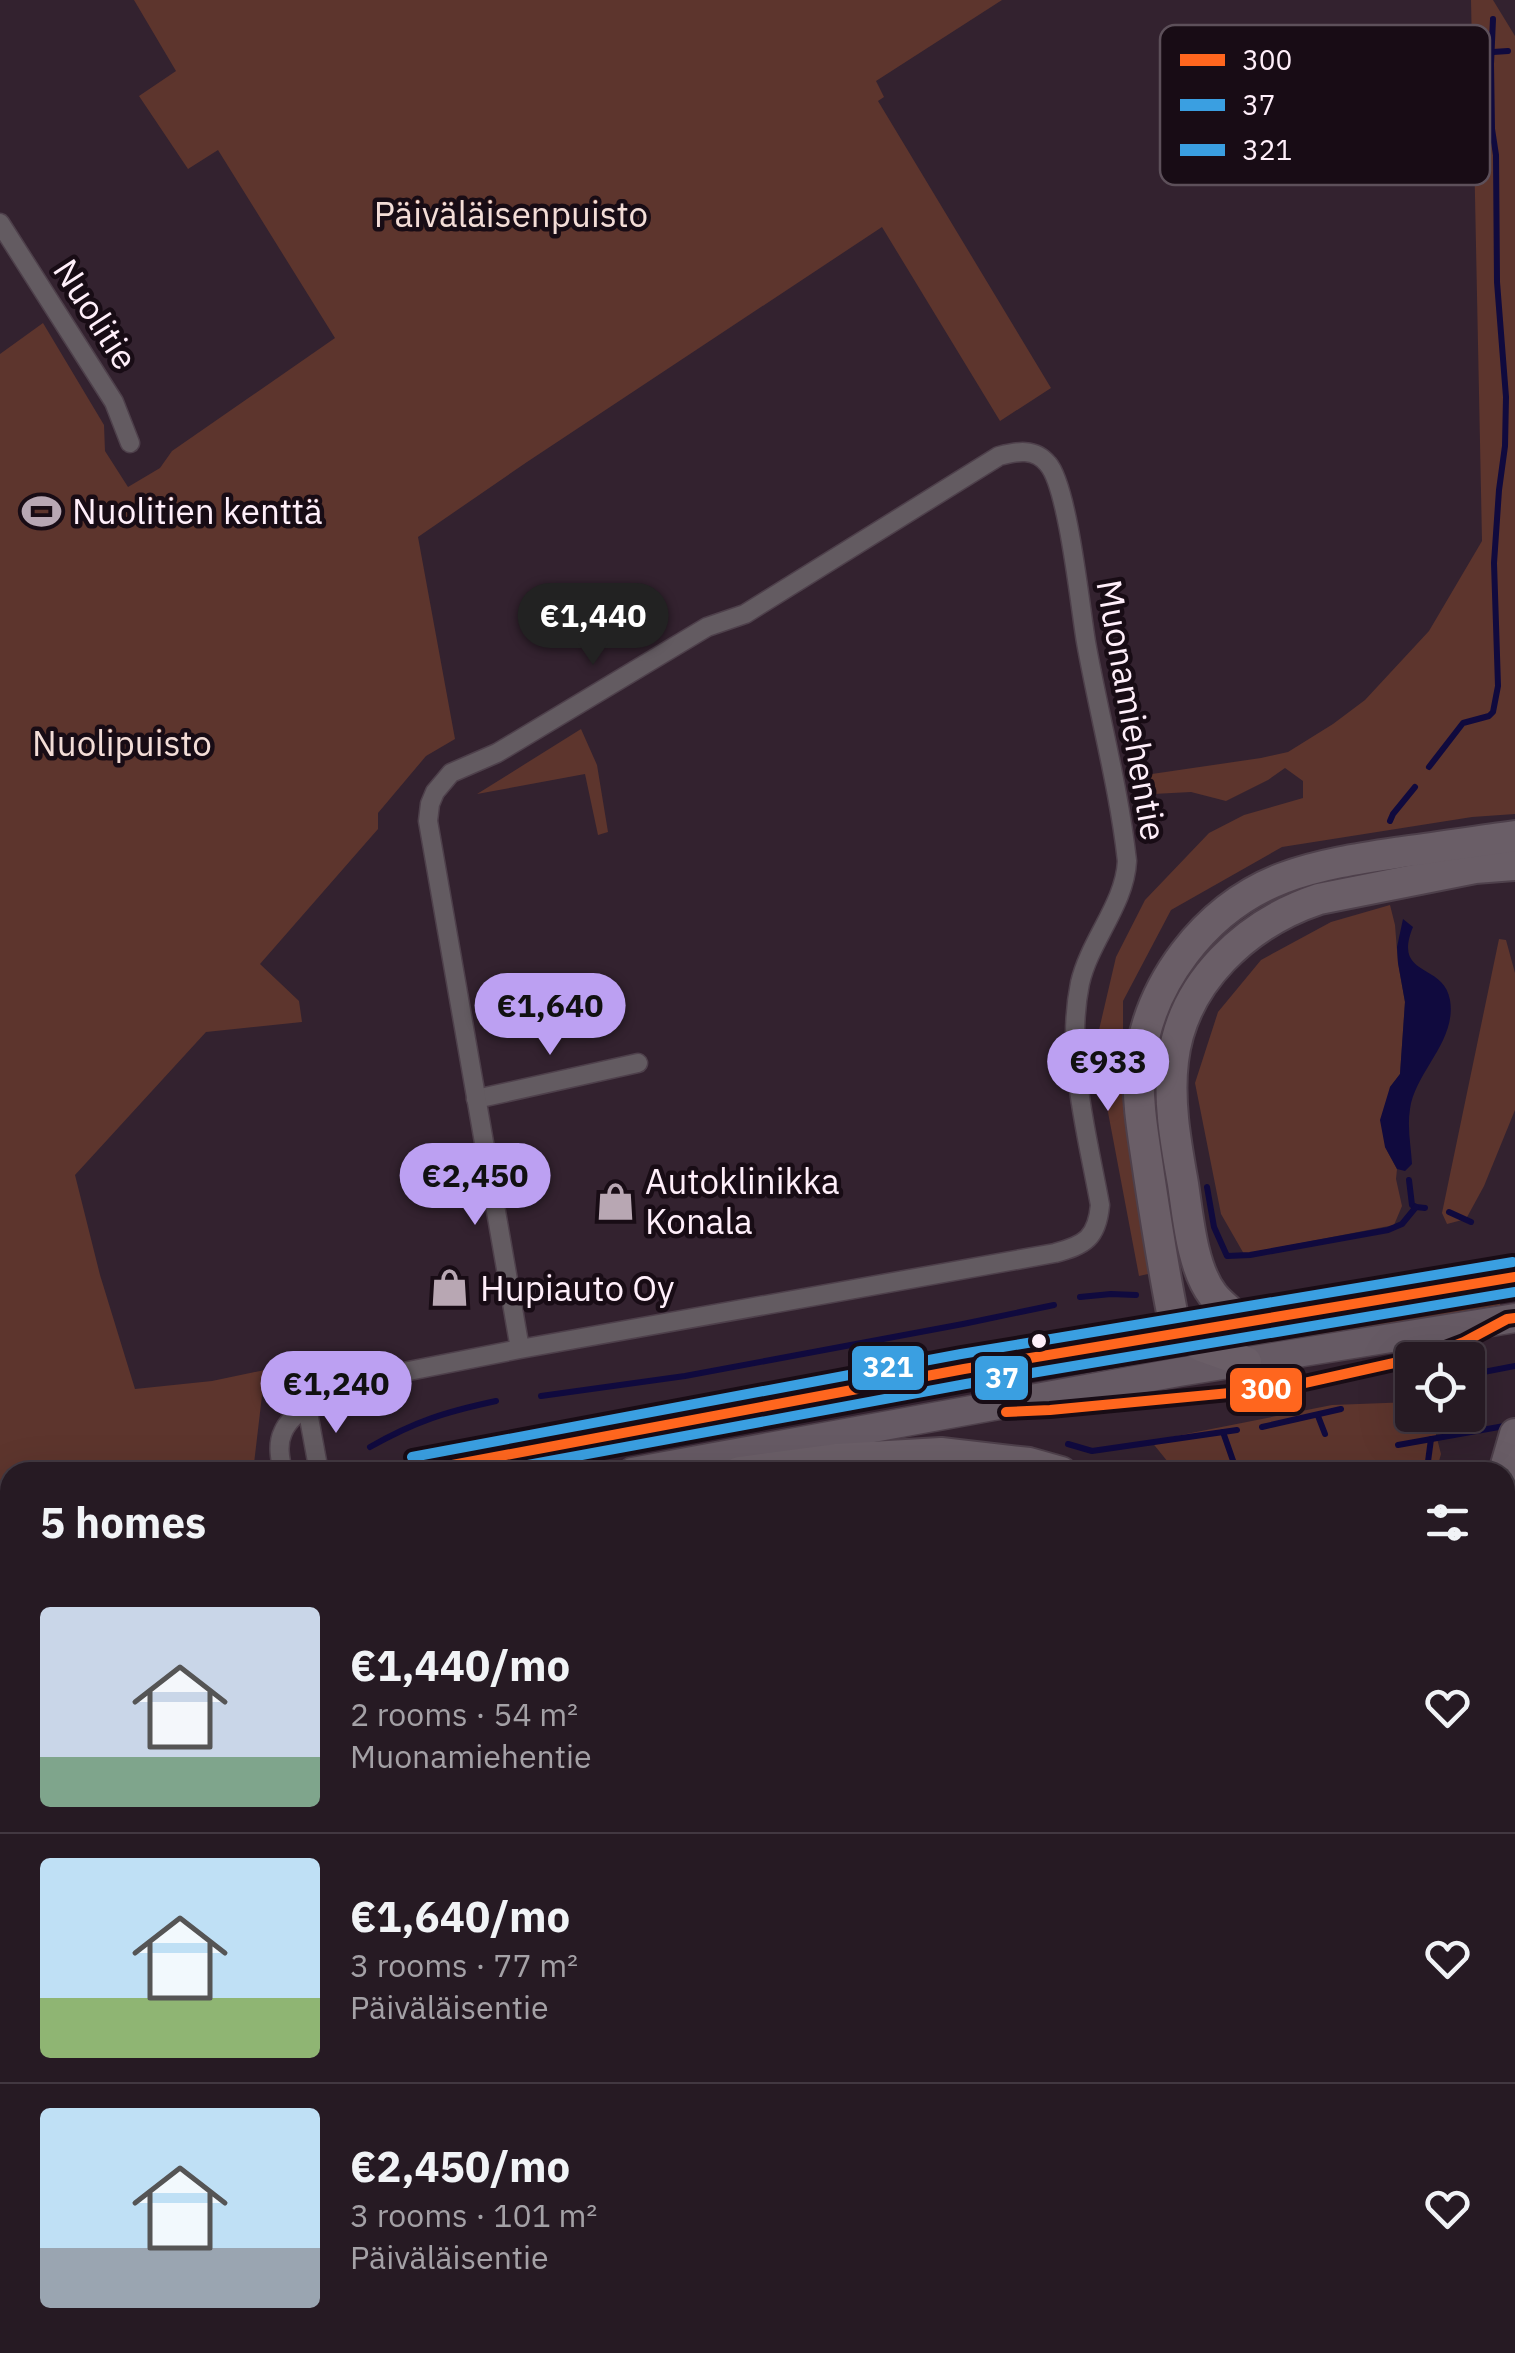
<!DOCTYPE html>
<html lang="en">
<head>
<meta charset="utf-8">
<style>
	:root { --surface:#261a23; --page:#2e232b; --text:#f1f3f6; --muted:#a4a1a6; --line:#423841; --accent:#bca0f2 }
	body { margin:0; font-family:"IBM Plex Sans",sans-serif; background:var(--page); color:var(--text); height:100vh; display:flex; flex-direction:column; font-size:38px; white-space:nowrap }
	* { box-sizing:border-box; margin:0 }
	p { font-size:32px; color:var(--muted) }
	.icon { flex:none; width:55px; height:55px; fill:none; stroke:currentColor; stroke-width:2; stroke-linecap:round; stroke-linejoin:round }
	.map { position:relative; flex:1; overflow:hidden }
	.details { position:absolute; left:0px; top:1462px; width:1515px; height:892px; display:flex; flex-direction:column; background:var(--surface); border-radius:30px 30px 0 0; box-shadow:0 10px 40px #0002,0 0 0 2px var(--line) }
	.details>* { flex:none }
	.tools { position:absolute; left:1395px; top:1342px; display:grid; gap:20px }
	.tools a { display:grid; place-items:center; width:90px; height:90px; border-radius:10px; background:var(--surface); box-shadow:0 10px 40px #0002,0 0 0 2px var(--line); font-size:50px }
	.price { position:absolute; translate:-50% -85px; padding:0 22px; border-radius:35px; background:var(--accent); color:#111; font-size:32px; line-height:65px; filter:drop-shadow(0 2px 5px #0008) }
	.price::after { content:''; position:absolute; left:50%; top:60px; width:30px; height:22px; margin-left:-15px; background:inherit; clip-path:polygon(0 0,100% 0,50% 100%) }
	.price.on { background:#222; color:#fff }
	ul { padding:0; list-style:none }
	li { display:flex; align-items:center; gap:30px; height:250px; padding:0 40px }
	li+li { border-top:2px solid var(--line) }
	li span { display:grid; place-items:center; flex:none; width:280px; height:200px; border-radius:10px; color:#555 }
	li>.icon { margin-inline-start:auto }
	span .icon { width:120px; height:120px; fill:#fffc; stroke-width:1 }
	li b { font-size:42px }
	h2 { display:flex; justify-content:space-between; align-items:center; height:120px; padding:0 40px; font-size:42px }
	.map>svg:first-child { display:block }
</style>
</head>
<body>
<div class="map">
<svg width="1515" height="2353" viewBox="0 0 1515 2353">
	<rect width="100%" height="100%" fill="#33222f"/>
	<!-- green -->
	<g fill="#5d352d">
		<polygon points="134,0 1002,0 876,81 884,97 878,101 1051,388 1000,421 882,227 527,462 418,537 455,739 426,756 378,813 378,829 260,964 299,1001 302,1022 206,1032 75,1175 100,1275 135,1389 212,1381 265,1370 253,1472 10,1472 10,1532 0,1535 0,354 43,323 104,425 105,451 128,487 160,468 172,451 335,338 218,150 188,169 139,96 176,71"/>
		<polygon points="1471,0 1493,0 1515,36 1515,814 1472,817 1282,847 1171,910 1123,1001 1123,1104 1149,1268 1148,1274 1139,1276 1104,1091 1099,1030 1116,957 1145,900 1209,833 1244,815 1303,798 1303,781 1285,768 1268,780 1226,801 1191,792 1153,794 1145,775 1261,758 1288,752 1333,724 1365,700 1429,631 1482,541"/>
		<polygon points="581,729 597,765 608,832 598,835 585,774 477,794"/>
		<polygon points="1390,905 1395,925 1398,963 1405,1002 1400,1074 1390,1087 1385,1147 1397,1169 1396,1179 1402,1206 1394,1225 1244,1254 1221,1214 1195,1083 1218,1012 1261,960 1331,922"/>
		<polygon points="1499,939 1506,940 1515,973 1515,1110 1484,1186 1466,1219 1447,1224 1442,1213"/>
		<polygon points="1503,1291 1500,1305 1272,1344 1270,1330"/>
		<polygon points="1412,1402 1412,1415 1431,1415 1441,1454 1436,1472 1176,1472 1151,1441 1332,1405"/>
		<polygon points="1515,1790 1515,1909 1505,1918 1505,1794"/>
		<polygon points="10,1930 10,2178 0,2182 0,1932"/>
		<polygon points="1515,2108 1515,2353 1282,2353 1290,2345 1505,2345 1505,2115"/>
		<polygon points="10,2196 10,2345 435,2345 434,2353 0,2353 0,2200"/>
		<polygon points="455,2345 1022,2345 1017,2353 454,2353"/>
	</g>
	<!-- water -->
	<path fill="#100a3e" d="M1403,919L1413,927C1392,978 1444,962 1450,1000C1457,1041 1415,1072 1410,1109C1407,1128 1411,1146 1412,1164L1405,1171L1397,1169L1385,1147L1380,1120L1390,1087L1400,1074L1405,1002L1398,963L1397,947Z"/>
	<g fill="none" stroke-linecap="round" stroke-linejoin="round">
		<!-- stream -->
		<g stroke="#100a3e" stroke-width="6">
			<polyline points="1493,52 1508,51"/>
			<polyline points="1429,767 1463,723 1489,716 1493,712 1498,686 1494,563 1499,490 1505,446 1506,397 1497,282 1496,155 1492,129 1491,64 1493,19"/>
			<polyline points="1390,821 1393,814 1415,787"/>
			<polyline points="1409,1180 1412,1205 1416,1207 1425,1208"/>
			<polyline points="1207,1187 1214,1227 1227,1256 1250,1255 1388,1230 1402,1224 1416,1207"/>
			<polyline points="1449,1212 1471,1222"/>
			<polyline points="1080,1297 1111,1294 1136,1295"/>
			<polyline points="1468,1375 1515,1366"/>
			<polyline points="541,1396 685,1376 963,1324 1054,1305"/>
			<polyline points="1318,1416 1325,1434"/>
			<polyline points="1262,1427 1341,1409"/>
			<polyline points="1223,1432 1237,1472"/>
			<polyline points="1068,1444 1092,1451 1237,1430"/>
			<polyline points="1398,1445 1510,1425"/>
			<path d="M370,1447C416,1421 445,1412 496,1401"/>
			<polyline points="1427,1469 1431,1439"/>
			<polyline points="0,1701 10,1697"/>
			<polyline points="1505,2075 1515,2069"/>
			<polyline points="1505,2125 1515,2119"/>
			<polyline points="1505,2275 1515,2269"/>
			<polyline points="445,2353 446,2345"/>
		</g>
		<!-- river -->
		<g stroke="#100a3e" stroke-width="38">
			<polyline points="0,2000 10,1998"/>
			<polyline points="1505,2343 1515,2350"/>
		</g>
		<defs>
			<g id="minor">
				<polyline points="0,223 114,402 130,443"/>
				<polyline points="476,1099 638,1063"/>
				<polyline points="307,1407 319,1472"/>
				<path d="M283,1472C280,1459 277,1444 283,1432C291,1412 329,1390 348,1383L520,1349L1055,1253C1085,1245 1097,1238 1100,1205C1087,1133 1065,1056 1080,983C1090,940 1125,904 1127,861C1119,788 1099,715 1086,642C1080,606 1068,487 1048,464C1035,448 1017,451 999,456L745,614L707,627L497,753L451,773L435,792L430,804L428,821L520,1349"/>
			</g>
			<g id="primary">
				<path d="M415,1472C780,1399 1147,1336 1515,1277"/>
				<polyline points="632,1472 1179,1372 1515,1318"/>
				<polyline points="0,1558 10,1556"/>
				<polyline points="0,1600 10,1598"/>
			</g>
			<g id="trunk">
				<path d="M1241,1321C1232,1313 1220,1304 1213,1295C1192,1268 1188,1217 1183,1184C1176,1144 1168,1102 1173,1061C1182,982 1247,923 1319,899L1475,868L1515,865"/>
				<path d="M1246,1362L1201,1346L1176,1332C1165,1280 1157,1228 1149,1175C1144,1139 1137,1105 1139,1069C1146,985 1205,908 1283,878C1320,864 1362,858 1402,852C1440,847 1477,841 1515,836"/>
				<polyline points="739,1472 836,1459 941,1453 1029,1463 1061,1472"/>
				<polyline points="1504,1472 1515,1434"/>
				<polyline points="1505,1612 1515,1582"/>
				<polyline points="1505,1770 1515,1766"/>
				<polyline points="1083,2353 1088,2345"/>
				<polyline points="1144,2353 1149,2345"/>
			</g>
		</defs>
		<!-- minor casing -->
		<use href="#minor" stroke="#4e404b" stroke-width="21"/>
		<!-- primary casing -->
		<use href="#primary" stroke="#4e404b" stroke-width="31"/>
		<!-- trunk casing -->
		<use href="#trunk" stroke="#4e404b" stroke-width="34"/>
		<!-- minor -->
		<use href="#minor" stroke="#635b61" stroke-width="18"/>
		<!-- primary -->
		<use href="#primary" stroke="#665a64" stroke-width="28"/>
		<!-- trunk -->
		<use href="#trunk" stroke="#6a5e67" stroke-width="30"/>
		<defs>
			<g id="bus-1">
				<polyline points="1006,1412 1050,1410 1282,1388 1430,1355 1464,1342 1507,1319 1515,1318"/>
				<polyline points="415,1472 964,1369 1515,1277"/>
			</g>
			<polyline id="bus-2" points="490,1472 966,1384 1515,1292"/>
			<polyline id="bus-3" points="412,1457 961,1354 1513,1262"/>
		</defs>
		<!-- bus-1 casing -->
		<use href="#bus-1" stroke="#180c15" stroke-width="18"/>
		<!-- bus-2 casing -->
		<use href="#bus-2" stroke="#180c15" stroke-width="18"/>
		<!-- bus-3 casing -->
		<use href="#bus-3" stroke="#180c15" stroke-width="18"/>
		<!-- bus-1 -->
		<use href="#bus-1" stroke="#ff661e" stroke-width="10"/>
		<!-- bus-2 -->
		<use href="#bus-2" stroke="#3a9fe1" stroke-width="10"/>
		<!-- bus-3 -->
		<use href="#bus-3" stroke="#3a9fe1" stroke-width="10"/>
	</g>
	<!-- icons -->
	<defs>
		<symbol id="stadium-bare" viewBox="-9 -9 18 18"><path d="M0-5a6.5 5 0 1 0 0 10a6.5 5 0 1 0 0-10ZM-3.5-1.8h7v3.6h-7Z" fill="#b8a7b3" stroke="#180c15" stroke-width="2.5" paint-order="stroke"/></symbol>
		<symbol id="shop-bare" viewBox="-9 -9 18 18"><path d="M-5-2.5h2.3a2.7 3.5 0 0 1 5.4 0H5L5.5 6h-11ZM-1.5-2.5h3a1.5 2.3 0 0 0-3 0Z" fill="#b8a7b3" stroke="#180c15" stroke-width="2.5" paint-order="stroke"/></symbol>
	</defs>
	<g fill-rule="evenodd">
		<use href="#stadium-bare" x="14" y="484" width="55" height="55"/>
		<use href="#shop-bare" x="588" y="1174" width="55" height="55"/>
		<use href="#shop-bare" x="422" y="1260" width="55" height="55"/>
	</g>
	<!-- markers -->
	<circle fill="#ffeffa" stroke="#180c15" stroke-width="4" cx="1039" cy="1341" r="9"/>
	<g text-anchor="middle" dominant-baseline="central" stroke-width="9" stroke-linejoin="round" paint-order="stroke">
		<!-- park labels -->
		<g font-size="35" fill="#f3ddd7" stroke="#180c15">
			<text x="511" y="214">Päiväläisenpuisto</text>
			<text x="122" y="743">Nuolipuisto</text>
		</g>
		<!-- street labels -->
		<g font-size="35" fill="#ffeffa" stroke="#180c15">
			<text transform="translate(96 314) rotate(57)">Nuolitie</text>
			<text transform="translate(1132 710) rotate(80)">Muonamiehentie</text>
		</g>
		<!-- poi labels -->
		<g font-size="35" fill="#ffeffa" stroke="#180c15" text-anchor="start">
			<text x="72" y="511">Nuolitien kenttä</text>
			<text x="645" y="1181">Autoklinikka<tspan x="645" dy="40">Konala</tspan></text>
			<text x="480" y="1288">Hupiauto Oy</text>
		</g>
	</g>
	<!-- legend -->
	<rect x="1160" y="25" width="330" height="160" rx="15" fill="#180c15" stroke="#5d505a" stroke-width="2.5"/>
	<rect x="1180" y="54" width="45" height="12" fill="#ff661e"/>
	<rect x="1180" y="99" width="45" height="12" fill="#3a9fe1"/>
	<rect x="1180" y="144" width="45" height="12" fill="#3a9fe1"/>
	<g font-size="28" fill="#ffeffa">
		<text x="1242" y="70">300</text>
		<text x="1242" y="115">37</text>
		<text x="1242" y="160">321</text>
	</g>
	<g stroke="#180c15" stroke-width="4">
		<rect x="850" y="1344" width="76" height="48" rx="10" fill="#3a9fe1"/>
		<rect x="973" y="1354" width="57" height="48" rx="10" fill="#3a9fe1"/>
		<rect x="1228" y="1366" width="76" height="48" rx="10" fill="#ff661e"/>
	</g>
	<g font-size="28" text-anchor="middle" font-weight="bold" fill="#fff">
		<text x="888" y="1377">321</text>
		<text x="1002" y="1388">37</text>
		<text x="1266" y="1399">300</text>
	</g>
</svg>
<div class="tools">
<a><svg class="icon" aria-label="locate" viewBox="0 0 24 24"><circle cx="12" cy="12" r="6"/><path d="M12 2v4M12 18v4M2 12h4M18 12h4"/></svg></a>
</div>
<b class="price on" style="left:593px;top:668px">€1,440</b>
<b class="price" style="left:550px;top:1058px">€1,640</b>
<b class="price" style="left:1108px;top:1114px">€933</b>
<b class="price" style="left:475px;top:1228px">€2,450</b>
<b class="price" style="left:336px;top:1436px">€1,240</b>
<section class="details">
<h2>5 homes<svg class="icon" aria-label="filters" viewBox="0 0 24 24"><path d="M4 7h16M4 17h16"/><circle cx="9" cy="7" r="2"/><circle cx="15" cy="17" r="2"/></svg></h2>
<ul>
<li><span style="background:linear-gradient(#c9d6e8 75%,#7fa58c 0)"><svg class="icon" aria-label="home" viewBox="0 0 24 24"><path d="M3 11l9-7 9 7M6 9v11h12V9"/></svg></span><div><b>€1,440/mo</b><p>2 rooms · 54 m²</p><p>Muonamiehentie</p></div><svg class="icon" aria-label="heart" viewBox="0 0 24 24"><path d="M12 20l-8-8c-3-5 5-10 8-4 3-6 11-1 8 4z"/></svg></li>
<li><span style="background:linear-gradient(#bfe0f5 70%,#8fb573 0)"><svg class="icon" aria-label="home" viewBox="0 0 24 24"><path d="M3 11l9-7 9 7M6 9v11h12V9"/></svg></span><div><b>€1,640/mo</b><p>3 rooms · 77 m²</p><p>Päiväläisentie</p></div><svg class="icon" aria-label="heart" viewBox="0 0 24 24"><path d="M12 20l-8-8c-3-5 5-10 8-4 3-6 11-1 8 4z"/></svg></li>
<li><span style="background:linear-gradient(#bfe0f5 70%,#9aa5b1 0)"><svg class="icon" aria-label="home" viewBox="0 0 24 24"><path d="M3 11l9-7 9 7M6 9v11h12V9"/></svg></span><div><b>€2,450/mo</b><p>3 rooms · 101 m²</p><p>Päiväläisentie</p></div><svg class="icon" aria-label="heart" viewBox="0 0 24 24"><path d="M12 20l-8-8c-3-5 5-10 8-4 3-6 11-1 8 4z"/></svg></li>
</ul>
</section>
</div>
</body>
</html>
